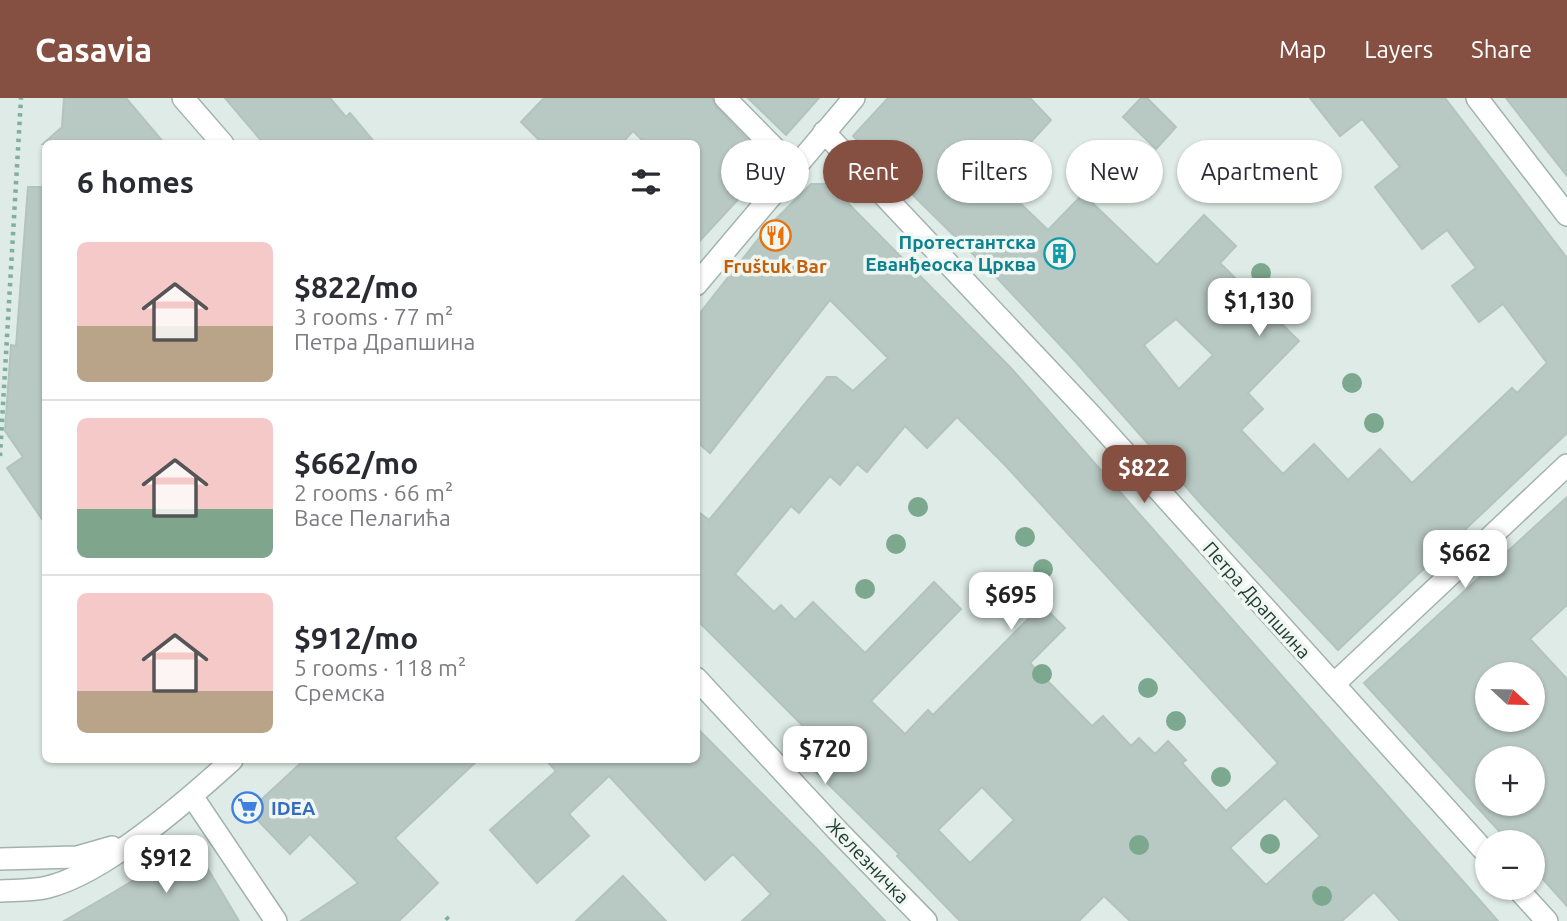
<!DOCTYPE html>
<html lang="en">
<head>
<meta charset="utf-8">
<style>
	:root { --surface:#fff; --page:#f7f7f7; --text:#2b2b33; --muted:#7c7c81; --line:#e1e1e2; --accent:#854f42 }
	body { margin:0; font-family:Ubuntu,sans-serif; background:var(--page); color:var(--text); height:100vh; display:flex; flex-direction:column; font-size:26px; white-space:nowrap }
	* { box-sizing:border-box; margin:0 }
	p { font-size:23px; color:var(--muted) }
	.icon { flex:none; width:38px; height:38px; fill:none; stroke:currentColor; stroke-width:2; stroke-linecap:round; stroke-linejoin:round }
	.map { position:relative; flex:1; overflow:hidden }
	.drawer { position:absolute; left:42px; top:42px; width:658px; height:623px; display:flex; flex-direction:column; background:var(--surface); border-radius:10px; box-shadow:0 2px 5px #0004 }
	.drawer>* { flex:none }
	.guide { position:absolute; left:721px; top:42px; width:665px; height:63px; display:flex; gap:14px }
	.needle { width:46px; rotate:112deg }
	.controls { position:absolute; left:1475px; top:564px; display:grid; gap:14px }
	.controls a { display:grid; place-items:center; width:70px; height:70px; border-radius:50%; background:var(--surface); box-shadow:0 2px 5px #0004; font-size:35px }
	.price { position:absolute; translate:-50% -60px; padding:0 16px; border-radius:14px; background:#fff; color:#222; font-size:23px; line-height:46px; filter:drop-shadow(0 2px 4px #0008) }
	.price::after { content:''; position:absolute; left:50%; top:42px; width:21px; height:16px; margin-left:-10px; background:inherit; clip-path:polygon(0 0,100% 0,50% 100%) }
	.price.active { background:var(--accent); color:#fff }
	ul { padding:0; list-style:none }
	li { display:flex; align-items:center; gap:21px; height:175px; padding:0 35px }
	li+li { border-top:2px solid var(--line) }
	li span { display:grid; place-items:center; flex:none; width:196px; height:140px; border-radius:10px; color:#555 }
	li>.icon { margin-inline-start:auto }
	span .icon { width:84px; height:84px; fill:#fffc; stroke-width:1 }
	li b { font-size:30px }
	h2 { display:flex; justify-content:space-between; align-items:center; height:84px; padding:0 35px; font-size:30px }
	.tag { padding:0 24px; border-radius:32px; background:var(--surface); box-shadow:0 2px 5px #0004; font-size:24px; line-height:63px }
	.tag.active { background:var(--accent); color:#fff }
	header { display:flex; align-items:center; gap:42px; box-sizing:border-box; height:98px; padding:0 35px; background:var(--accent); color:#fff }
	header strong { font-size:33px }
	nav { display:flex; gap:38px; margin-inline-start:auto; font-size:24px }
	.map>svg:first-child { display:block }
</style>
</head>
<body>
<header>
<strong>Casavia</strong>
<nav><a>Map</a><a>Layers</a><a>Share</a></nav>
</header>
<div class="map">
<svg width="1567" height="823" viewBox="0 0 1567 823">
	<rect width="100%" height="100%" fill="#dfebe6"/>
	<!-- building -->
	<g fill="#b8c8c2" stroke="#b2c4bd" stroke-width="2" fill-rule="evenodd">
		<polygon points="64,0 126,0 165,46 43,46 62,29"/>
		<polygon points="225,0 330,0 346,19 350,15 376,46 264,46"/>
		<polygon points="544,0 712,0 716,9 753,47 757,77 743,96 696,147 696,46 646,46 633,33 621,46 543,46 521,24"/>
		<polygon points="748,0 819,0 786,37"/>
		<path d="M888,0H1030L1051,22L996,82L1048,132L1083,96L1157,167L1204,117L1236,148L1220,165L1299,243L1248,295L1263,311L1241,332L1283,376L1314,346L1348,382L1380,351L1412,385L1512,290L1517,295L1547,265L1503,206L1479,224L1452,188L1476,170L1447,132L1422,151L1375,89L1400,69L1362,21L1340,38L1310,0H1445L1567,160V335L1338,552L1202,407L1074,262L999,182L853,38ZM1176,221L1213,257L1179,291L1144,247Z"/>
		<polygon points="1141,0 1147,0 1176,29 1156,51 1123,19"/>
		<polygon points="1506,0 1567,0 1567,78 1541,45"/>
		<path d="M811,86H829L1010,269L1498,823H1400L1374,794L1342,823H1130L1104,798L1079,823H960L897,758L899,756L808,666L825,650L696,521V412L709,422L827,279H836L853,293L888,260L830,202L710,355L696,343V220L767,130ZM957,319L1004,366L1278,665L1226,713L1182,665L1186,662L1168,643L1155,656L1139,640L1131,648L1103,618L1092,628L1030,565L1065,530L1042,507L933,617L928,612L905,636L871,603L961,511L934,484L865,555L813,504L795,522L781,507L774,514L735,476L791,408L799,415L830,378L840,387L857,366L867,374L905,328L927,350ZM982,689L1014,722L970,765L938,732ZM1285,700L1320,738L1266,787L1230,750Z"/>
		<polygon points="28,89 46,89 46,427 7,370 23,359 5,333 11,247 16,248"/>
		<path d="M1567,399V507L1530,541L1567,581V808L1533,770V744H1509L1364,585ZM1488,576H1533V621H1488ZM1488,660H1533V705H1488Z"/>
		<polygon points="696,629 817,751 885,823 742,823 771,796 733,756 705,782 609,678 569,716 589,738 537,785 490,732 556,673 546,662 696,662"/>
		<polygon points="304,662 478,662 395,740 438,785 399,823 301,823 358,785 310,736 290,756 249,713"/>
		<polygon points="193,746 239,823 64,823 114,794"/>
		<polygon points="623,778 666,823 576,823"/>
	</g>
	<g fill="none" stroke-linecap="round" stroke-linejoin="round">
		<defs>
			<g id="minor">
				<polyline points="183,0 223,46"/>
				<polyline points="725,0 794,70"/>
				<polyline points="1477,0 1567,117"/>
				<polyline points="824,34 1090,316 1488,757"/>
				<polyline points="696,187 854,0"/>
				<polyline points="696,580 837,732 926,823"/>
				<polyline points="1334,586 1567,367"/>
				<polyline points="192,698 276,823"/>
				<polyline points="0,761 77,759 112,749"/>
				<polyline points="1516,789 1547,823"/>
				<path d="M0,793C16,792 32,793 48,789C105,775 188,702 232,662"/>
			</g>
		</defs>
		<!-- minor casing -->
		<use href="#minor" stroke="#a2b3ad" stroke-width="24"/>
		<!-- path -->
		<g stroke="#7fafa0" stroke-width="4.5" stroke-dasharray="3.5 5" stroke-linecap="butt">
			<polyline points="0,358 21,0"/>
			<polyline points="446,819 450,823"/>
		</g>
		<!-- minor -->
		<use href="#minor" stroke="#fff" stroke-width="21"/>
	</g>
	<!-- trees -->
	<g fill="#7ba88e">
		<circle cx="1261" cy="175" r="10"/>
		<circle cx="1230" cy="190" r="10"/>
		<circle cx="1277" cy="215" r="10"/>
		<circle cx="1352" cy="285" r="10"/>
		<circle cx="1374" cy="325" r="10"/>
		<circle cx="918" cy="409" r="10"/>
		<circle cx="1025" cy="439" r="10"/>
		<circle cx="896" cy="446" r="10"/>
		<circle cx="1043" cy="471" r="10"/>
		<circle cx="865" cy="491" r="10"/>
		<circle cx="999" cy="492" r="10"/>
		<circle cx="1042" cy="576" r="10"/>
		<circle cx="1148" cy="590" r="10"/>
		<circle cx="1176" cy="623" r="10"/>
		<circle cx="1221" cy="679" r="10"/>
		<circle cx="1270" cy="746" r="10"/>
		<circle cx="1139" cy="747" r="10"/>
		<circle cx="1322" cy="798" r="10"/>
	</g>
	<!-- icons -->
	<defs>
		<symbol id="restaurant-ring" viewBox="-11 -11 22 22"><circle r="9.5" fill="#f0f7f3" stroke="#e8710a" stroke-width="1.5"/><path d="M-5-6h1v4h1v-4h1v4h1v-4h1v5L-1.5 .5V6h-2V.5L-5-1ZM5-6V6H3V1.5H1.5Q1.5-4 5-6Z" fill="#e8710a"/></symbol>
		<symbol id="building-ring" viewBox="-11 -11 22 22"><circle r="9.5" fill="#f0f7f3" stroke="#0f9aa8" stroke-width="1.5"/><path d="M-4-6H4V6H1V3H-1V6H-4ZM-2.5-4.3h1.7v1.8h-1.7ZM.8-4.3h1.7v1.8H.8ZM-2.5-1h1.7V.8h-1.7ZM.8-1h1.7V.8H.8Z" fill="#0f9aa8"/></symbol>
		<symbol id="supermarket-ring" viewBox="-11 -11 22 22"><circle r="9.5" fill="#f0f7f3" stroke="#3f7fe0" stroke-width="1.5"/><path d="M-6-5.5h2.5l.6 2H6L4.5 2H-2.5L-4.4-4H-6ZM-1.5 3.2a1.3 1.3 0 1 0 .1 0ZM3 3.2a1.3 1.3 0 1 0 .1 0Z" fill="#3f7fe0"/></symbol>
	</defs>
	<g fill-rule="evenodd">
		<use href="#restaurant-ring" x="758" y="120" width="35" height="35"/>
		<use href="#building-ring" x="1042" y="138" width="35" height="35"/>
		<use href="#supermarket-ring" x="230" y="692" width="35" height="35"/>
	</g>
	<g text-anchor="middle" dominant-baseline="central" stroke-width="7" stroke-linejoin="round" paint-order="stroke">
		<!-- culture labels -->
		<g font-size="19" font-weight="bold" fill="#0d838f" stroke="#f0f7f3" text-anchor="end">
			<text x="1036" y="144">Протестантска<tspan x="1036" dy="22">Еванђеоска Црква</tspan></text>
		</g>
		<!-- food labels -->
		<g font-size="19" font-weight="bold" fill="#c56008" stroke="#f0f7f3">
			<text x="775" y="168">Fruštuk Bar</text>
		</g>
		<!-- street labels -->
		<g font-size="19" fill="#203b34" stroke="#f0f7f3">
			<text transform="translate(1257 502) rotate(48)">Петра Драпшина</text>
			<text transform="translate(868 763) rotate(46)">Железничка</text>
		</g>
		<!-- shop labels -->
		<g font-size="19" font-weight="bold" fill="#366cbe" stroke="#f0f7f3" text-anchor="start">
			<text x="271" y="710">IDEA</text>
		</g>
	</g>
</svg>
<div class="controls">
<a><svg class="needle" viewBox="-14 -14 28 28"><path d="M0-13l5 13h-10z" fill="#e53935"/><path d="M0 13l5-13h-10z" fill="#7c7c81"/></svg></a>
<a>+</a>
<a>−</a>
</div>
<b class="price" style="left:1259px;top:240px">$1,130</b>
<b class="price active" style="left:1144px;top:407px">$822</b>
<b class="price" style="left:1465px;top:492px">$662</b>
<b class="price" style="left:1011px;top:534px">$695</b>
<b class="price" style="left:825px;top:688px">$720</b>
<b class="price" style="left:166px;top:797px">$912</b>
<div class="guide">
<a class="tag">Buy</a>
<a class="tag active">Rent</a>
<a class="tag">Filters</a>
<a class="tag">New</a>
<a class="tag">Apartment</a>
</div>
<section class="drawer">
<h2>6 homes<svg class="icon" aria-label="filters" viewBox="0 0 24 24"><path d="M4 7h16M4 17h16"/><circle cx="9" cy="7" r="2"/><circle cx="15" cy="17" r="2"/></svg></h2>
<ul>
<li><span style="background:linear-gradient(#f6c9c9 60%,#b9a48a 0)"><svg class="icon" aria-label="home" viewBox="0 0 24 24"><path d="M3 11l9-7 9 7M6 9v11h12V9"/></svg></span><div><b>$822/mo</b><p>3 rooms · 77 m²</p><p>Петра Драпшина</p></div></li>
<li><span style="background:linear-gradient(#f6c9c9 65%,#7fa58c 0)"><svg class="icon" aria-label="home" viewBox="0 0 24 24"><path d="M3 11l9-7 9 7M6 9v11h12V9"/></svg></span><div><b>$662/mo</b><p>2 rooms · 66 m²</p><p>Васе Пелагића</p></div></li>
<li><span style="background:linear-gradient(#f6c9c9 70%,#b9a48a 0)"><svg class="icon" aria-label="home" viewBox="0 0 24 24"><path d="M3 11l9-7 9 7M6 9v11h12V9"/></svg></span><div><b>$912/mo</b><p>5 rooms · 118 m²</p><p>Сремска</p></div></li>
</ul>
</section>
</div>
</body>
</html>
